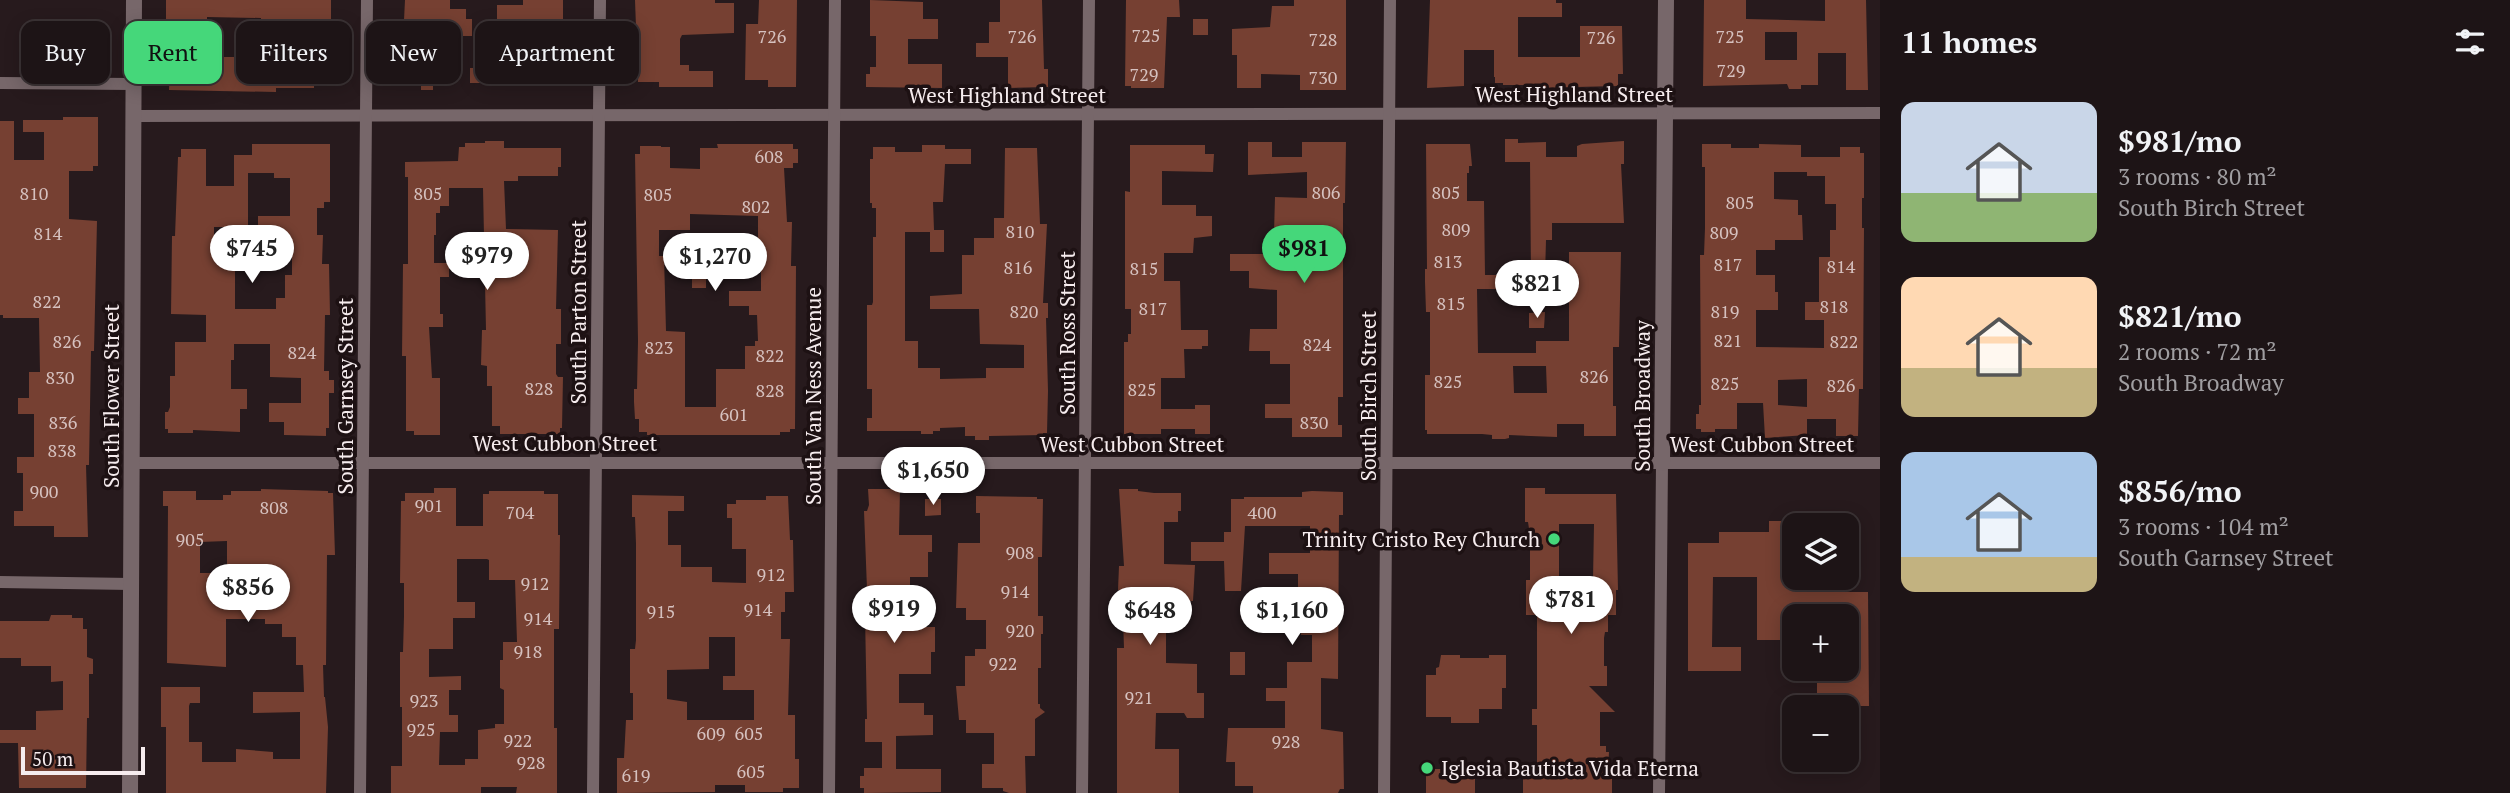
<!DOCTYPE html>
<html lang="en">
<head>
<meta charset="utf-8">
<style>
	:root { --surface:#1d1416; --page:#2a2123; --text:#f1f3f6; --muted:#a09ea1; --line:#3b3335; --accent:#45d77a }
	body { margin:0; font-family:"PT Serif",serif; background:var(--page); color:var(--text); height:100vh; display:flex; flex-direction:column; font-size:26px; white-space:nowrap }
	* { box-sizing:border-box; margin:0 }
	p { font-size:23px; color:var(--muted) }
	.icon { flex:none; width:38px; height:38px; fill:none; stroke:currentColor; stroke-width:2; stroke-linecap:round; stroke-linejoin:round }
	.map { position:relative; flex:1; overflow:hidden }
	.drawer { display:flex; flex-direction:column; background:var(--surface); width:630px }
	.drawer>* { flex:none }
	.guide { position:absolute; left:21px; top:21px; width:665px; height:63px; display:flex; gap:14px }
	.tools { position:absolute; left:1782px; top:513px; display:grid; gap:14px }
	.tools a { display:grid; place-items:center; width:77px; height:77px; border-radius:14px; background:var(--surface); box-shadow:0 4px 18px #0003,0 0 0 2px var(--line); font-size:35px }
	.scale { position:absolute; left:21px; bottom:18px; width:124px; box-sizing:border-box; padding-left:7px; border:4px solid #f6ecee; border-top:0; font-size:19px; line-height:24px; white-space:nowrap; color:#f6ecee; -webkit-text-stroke:5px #1d1113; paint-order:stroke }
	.price { position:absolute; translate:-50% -60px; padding:0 16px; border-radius:24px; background:#fff; color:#222; font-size:23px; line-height:46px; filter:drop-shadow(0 2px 4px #0008) }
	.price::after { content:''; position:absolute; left:50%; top:42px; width:21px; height:16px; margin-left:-10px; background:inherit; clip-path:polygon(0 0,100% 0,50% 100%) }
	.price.on { background:var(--accent); color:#111 }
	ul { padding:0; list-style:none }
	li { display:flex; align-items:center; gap:21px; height:175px; padding:0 21px }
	li span { display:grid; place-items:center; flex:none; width:196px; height:140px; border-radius:14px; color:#555 }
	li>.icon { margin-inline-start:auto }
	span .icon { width:84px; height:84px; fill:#fffc; stroke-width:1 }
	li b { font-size:30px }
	h2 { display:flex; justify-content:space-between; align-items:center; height:84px; padding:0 21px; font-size:30px }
	.tag { padding:0 24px; border-radius:14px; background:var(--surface); box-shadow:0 4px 18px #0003,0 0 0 2px var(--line); font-size:24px; line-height:63px }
	.tag.on { background:var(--accent); color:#111 }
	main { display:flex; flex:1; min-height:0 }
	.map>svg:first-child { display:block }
</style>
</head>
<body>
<main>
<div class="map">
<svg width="1880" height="793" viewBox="0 0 1880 793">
	<rect width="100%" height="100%" fill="#271a1d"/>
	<!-- building -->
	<g fill="#764032" fill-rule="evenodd">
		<path d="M166,0H331V81H326V84H314V88H276V92L169,90L171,41H166ZM207,17L261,18V57H207Z"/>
		<polygon points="405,0 450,0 450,9 466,9 466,19 472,19 472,36 453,36 453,49 439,49 439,83 433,83 433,90 421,90 421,83 405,81 405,40 403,40"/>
		<polygon points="523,0 563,0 563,83 470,83 470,68 484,68 484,59 509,59 508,32 497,32 497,5 523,5"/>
		<polygon points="635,0 715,0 715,3 734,3 734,33 682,35 680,39 680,65 689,65 689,71 713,71 713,87 659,87 659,82 638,82"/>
		<polygon points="759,0 797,0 796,87 768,87 768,80 745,80 746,24 758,24"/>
		<polygon points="870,0 923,2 923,19 938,19 938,39 908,39 908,64 942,64 942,88 866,87 866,74 870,74 870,67 876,67 876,36 870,36"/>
		<polygon points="1000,0 1042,0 1044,69 1048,69 1048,87 1008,88 1008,57 976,57 976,43 989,43 989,22 1000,22"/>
		<polygon points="1126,0 1179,0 1180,17 1167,17 1164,88 1131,88 1131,86 1125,86"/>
		<polygon points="1294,0 1346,0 1346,90 1300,90 1300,75 1261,74 1261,88 1237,88 1237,55 1232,55 1232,29 1270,27 1272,6 1294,6"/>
		<polygon points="1430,0 1556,0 1556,3 1562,3 1562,17 1518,17 1518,57 1580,57 1580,26 1622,26 1623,74 1618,74 1618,86 1534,88 1534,85 1503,85 1503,83 1495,83 1495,77 1494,77 1494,50 1464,50 1464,86 1427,88"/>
		<path d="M1704,0H1746V19L1825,21V0H1866L1868,90H1846V53H1818V85H1801V89H1789L1787,84L1703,86ZM1765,32H1797V60H1765Z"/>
		<rect x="1193" y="19" width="15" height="16"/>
		<polygon points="63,117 98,117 98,166 93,166 93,171 69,171 69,219 97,221 94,351 91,351 89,465 86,465 88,537 54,537 54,526 14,526 14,511 23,511 23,473 17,473 17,457 34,457 34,414 18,414 18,398 29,398 29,372 40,372 39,318 3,318 3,315 0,315 0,121 14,121 14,160 44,160 44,132 23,132 23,120 63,120"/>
		<polygon points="1505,139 1518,139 1518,143 1546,142 1546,157 1577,157 1577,146 1582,144 1624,141 1624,164 1621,164 1624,223 1552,223 1552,240 1546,240 1545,276 1531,276 1530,162 1505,162"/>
		<polygon points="485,141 504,141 504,148 561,148 561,167 558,167 558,176 518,176 518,181 504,181 506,229 558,230 556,309 561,309 561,344 556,344 556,374 558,377 563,377 562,428 560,428 560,434 500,434 500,426 492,426 492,386 487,386 487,366 481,365 482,330 486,330 483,188 449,188 449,206 440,206 440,213 436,213 436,235 434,235 434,263 449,263 449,277 440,277 440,314 443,314 443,327 429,327 432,378 440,378 440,435 414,435 414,431 406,431 406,356 402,356 403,264 408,264 408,177 405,177 405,162 458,161 459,147 465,147 465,143 485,143"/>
		<polygon points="1248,142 1272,142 1272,157 1302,157 1302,142 1346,142 1345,203 1343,203 1343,397 1338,397 1338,425 1342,425 1342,437 1292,437 1292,418 1265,418 1265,404 1290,404 1290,364 1270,364 1270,351 1249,351 1250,329 1277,329 1277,290 1249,288 1249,271 1230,271 1230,254 1266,254 1267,233 1274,233 1275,197 1307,198 1307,172 1248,175"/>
		<path d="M252,144H330V202H324V208H317V235H323L322,264H329L330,315H325L324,371H329V380H334V393H329V428H326V436L284,435V422H269V403H301V378L270,377V344H234V360H231V389H247V409H240V432L193,430V433H168V429H165V412H168L170,407V376H175V342H206V315L171,314L172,236H175L178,157H181V149H206V186H234V155H252ZM248,173H274V178H290V216H258V230H271V250H292V275H285V298H276V309H235V260H214V227H248Z"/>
		<path d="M717,144H793V149H798V163H793V168H784L787,222H792L791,266H796L795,429H790V432H780V435H647V432H639V419H635L634,402V389H637L638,341L635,154H640V146H661V147H670V168L700,169V148H718ZM690,214L758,216V252H761V291H729V306H749V315H757L758,341H755V346H745V369H716V407H685V332L666,331L664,256H659V230H690Z"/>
		<path d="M1426,144H1470L1472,166H1469V173H1467V201H1484L1485,275H1506V289H1477L1478,353H1536V341H1569V252H1621L1619,347H1613V406H1616V436H1584V424H1557V437L1509,435V438L1505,439H1492V435L1482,434H1427V430H1425V375H1430V312H1426L1425,282V269H1427ZM1513,366H1546L1547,393H1514Z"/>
		<path d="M1702,144H1731V148H1759V144L1801,145V157H1840V147H1860V153H1864V198H1862V228H1864L1863,389H1859L1858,436H1836V419H1807V435L1765,438L1763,403H1737V429H1715V432H1701V429H1696V414H1699V405H1701L1700,255H1704L1705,228V167H1702ZM1774,172H1807V176H1825V204H1836V230H1830V257H1819V302H1805V320H1824V348L1756,347V310H1778V292H1775V275H1756V250H1775V240H1803L1802,215H1798V200L1774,199ZM1807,379V407L1778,405V380Z"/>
		<polygon points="922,145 945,145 945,149 971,149 971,164 945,164 943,202 933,202 934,230 944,230 944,252 930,252 930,232 905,232 905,341 918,341 918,368 940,368 940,379 986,378 986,368 1024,368 1024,345 980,344 979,309 930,309 930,296 962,294 962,255 974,255 974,238 994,238 994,218 1004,218 1005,148 1037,148 1040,224 1047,224 1043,303 1048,303 1048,318 1046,318 1048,391 1047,433 1043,433 1043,435 989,436 989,440 975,440 975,436 965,436 965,427 940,428 940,431 933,431 933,434 921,434 921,431 867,431 867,418 872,418 872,389 867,389 867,305 872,305 873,302 873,237 876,237 876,208 872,208 872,203 870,203 870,159 873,159 873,147 895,147 895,152 922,152"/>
		<polygon points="1130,145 1205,145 1205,154 1214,154 1213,172 1162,171 1162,205 1196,205 1196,216 1212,216 1212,236 1194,238 1193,253 1164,253 1164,281 1180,281 1181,330 1208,330 1208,346 1202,346 1202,349 1184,349 1185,378 1161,378 1161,409 1195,409 1195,405 1210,405 1210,434 1195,434 1195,429 1161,429 1161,434 1124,434 1124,342 1128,342 1128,334 1131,334 1131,309 1125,309 1125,191 1130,192"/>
		<rect x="692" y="257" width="14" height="31"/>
		<polygon points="1545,312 1544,328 1529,328 1529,313"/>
		<path d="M434,488H456V526H483V494H489V491H544V494H558V535H560L559,629H554V728H557V793H516L517,787H481V793H391V766H402V707H400V652H403L404,616V583H400L401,501H405V493H434ZM457,559H487L489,560V580H515L517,642H503V660H500V688L504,690V724H495V728L478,730V759H465V765H439L440,732H458V715H449V690H461V676L429,677V649H453V618H475V602H457Z"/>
		<path d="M1525,488H1545V494H1616L1618,590H1616V615H1608V632H1605L1604,638V666H1607V686H1589L1615,712H1600V746H1606V752H1609L1608,771H1612V793H1523V768H1537V725H1532V709H1537V615H1526V580H1530V535L1528,522H1525ZM1559,524H1594L1593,580H1559Z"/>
		<path d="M261,489L328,491V493H333L335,555H327L326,665H323L324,697H325L328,727L326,793H166V727H161V687H200V703H190L189,706V742H202V762H236V749L273,752V759H300V712L253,713V692H304L303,665H296V637H282V624H265V619H226V667L167,663L168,506H163V491H196V500H223V495H231V491H261ZM227,541V573H200V542Z"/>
		<polygon points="868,489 900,489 899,535 932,535 932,552 928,552 928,577 910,577 910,627 935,627 935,652 931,652 931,674 899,674 899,703 924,703 924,715 933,715 933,735 896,736 896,769 941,769 941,792 864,793 864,788 860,788 860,776 864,776 864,768 882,768 882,742 865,742 865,719 867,719 865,615 868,615 864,511 867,511 869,505"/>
		<polygon points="1119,489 1138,489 1138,491 1154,493 1181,493 1181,511 1178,511 1178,522 1164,522 1164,564 1195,565 1193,601 1146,603 1146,629 1166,629 1166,663 1197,664 1197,693 1204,693 1204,718 1187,718 1184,713 1156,713 1155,749 1179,749 1179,793 1117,793 1117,648 1124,648 1122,590 1118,590 1119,566 1124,566"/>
		<polygon points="1312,491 1343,492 1343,515 1339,515 1338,679 1321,678 1321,729 1343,732 1344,789 1340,789 1338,793 1253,793 1253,786 1235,786 1235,762 1226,762 1228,728 1285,728 1285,701 1266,701 1266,688 1287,688 1287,662 1312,662 1312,635 1301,635 1301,621 1298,621 1298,574 1269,574 1269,553 1310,553 1310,526 1245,526 1241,591 1225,591 1224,561 1191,561 1191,542 1224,542 1224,532 1231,532 1231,499 1244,499 1244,497 1302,497 1302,492"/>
		<path d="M632,495L684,496V511H668V545H681V567H712V582L746,583V549H732V518H727V504H736V500H766V496H788L790,540H793L794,592H785V612H781V639H790L788,715H795V759H799V788H783V792H745V785H715V792L617,793V758H624L626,720H633V693H630V649H635L636,640V544L635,517H632ZM709,637H735V676H723V690H754V720H687V702L667,699V670L709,669Z"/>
		<polygon points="976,496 1037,497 1037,499 1043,499 1042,557 1038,557 1038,616 1043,616 1043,634 1041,634 1041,668 1038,668 1038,704 1040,704 1040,708 1045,712 1035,719 1035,756 1025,756 1026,793 1009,793 1003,791 1003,788 982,788 982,764 994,764 994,733 966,733 966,720 959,720 956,686 965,686 965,656 975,656 975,649 986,649 986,620 966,620 966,608 956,608 958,543 980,543 980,513 976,513"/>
		<polygon points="925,499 941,499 941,515 925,516"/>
		<polygon points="1769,521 1794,521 1794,578 1840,578 1840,592 1868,592 1869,706 1817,706 1817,668 1846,668 1846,616 1794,616 1794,640 1757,640 1757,577 1713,577 1712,647 1741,647 1741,671 1688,671 1688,543 1719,543 1719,532 1769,532"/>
		<polygon points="51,615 72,615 72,618 83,618 83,629 87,629 87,657 93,659 93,674 89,674 89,718 87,718 86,788 19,788 18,743 0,743 0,730 36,730 36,711 63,710 63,681 51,682 51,666 21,666 21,658 0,658 0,621 49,621"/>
		<rect x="1230" y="652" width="15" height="23"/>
		<polygon points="1441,655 1460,655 1460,658 1489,658 1489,655 1506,655 1506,688 1502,688 1502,709 1479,709 1479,723 1451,723 1451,717 1426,717 1426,675 1436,675 1436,668 1439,667"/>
		<rect x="1426" y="769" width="49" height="24"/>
	</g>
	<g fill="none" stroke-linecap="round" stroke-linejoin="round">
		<!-- minor -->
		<g stroke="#77676a" stroke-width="12">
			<polyline points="0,83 134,84"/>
			<polyline points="133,116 1880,113"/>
			<polyline points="132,463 1880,463"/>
			<polyline points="0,582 131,584"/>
			<polyline points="360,793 367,0"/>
			<polyline points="593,793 600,0"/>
			<polyline points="829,793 835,0"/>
			<polyline points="1082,793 1089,0"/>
			<polyline points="1384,793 1390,0"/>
			<polyline points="1659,793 1662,463"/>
		</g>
		<!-- tertiary -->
		<g stroke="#77676a" stroke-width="16">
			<polyline points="1662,463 1666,0"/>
			<polyline points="130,793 134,0"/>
		</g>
	</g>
	<!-- markers -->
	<g fill="#45d77a" stroke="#1d1113" stroke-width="2.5">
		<circle cx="1554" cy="539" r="7"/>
		<circle cx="1427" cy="768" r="7"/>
	</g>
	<g text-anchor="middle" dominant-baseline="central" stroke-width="7" stroke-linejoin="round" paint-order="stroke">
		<!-- number labels -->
		<g font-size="18" fill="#d6c1bf">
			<text x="1146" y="35">725</text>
			<text x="772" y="36">726</text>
			<text x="1022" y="36">726</text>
			<text x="1730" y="36">725</text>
			<text x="1601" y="37">726</text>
			<text x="1323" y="39">728</text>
			<text x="1731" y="70">729</text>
			<text x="1144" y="74">729</text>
			<text x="1323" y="77">730</text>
			<text x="769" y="156">608</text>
			<text x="1326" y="192">806</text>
			<text x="1446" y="192">805</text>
			<text x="34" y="193">810</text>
			<text x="428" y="193">805</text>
			<text x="658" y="194">805</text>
			<text x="1740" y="202">805</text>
			<text x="756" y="206">802</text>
			<text x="1456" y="229">809</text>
			<text x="1020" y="231">810</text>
			<text x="1724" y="232">809</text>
			<text x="48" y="233">814</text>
			<text x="1448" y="261">813</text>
			<text x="1728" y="264">817</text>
			<text x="1841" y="266">814</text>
			<text x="1018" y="267">816</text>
			<text x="1144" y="268">815</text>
			<text x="47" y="301">822</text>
			<text x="1451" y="303">815</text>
			<text x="1834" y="306">818</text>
			<text x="1153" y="308">817</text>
			<text x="1024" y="311">820</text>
			<text x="1725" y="311">819</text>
			<text x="1728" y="340">821</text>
			<text x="67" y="341">826</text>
			<text x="1844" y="341">822</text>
			<text x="1317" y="344">824</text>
			<text x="659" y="347">823</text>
			<text x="302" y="352">824</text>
			<text x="770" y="355">822</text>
			<text x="1594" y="376">826</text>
			<text x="60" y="377">830</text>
			<text x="1448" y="381">825</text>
			<text x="1725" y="383">825</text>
			<text x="1841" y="385">826</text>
			<text x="539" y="388">828</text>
			<text x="1142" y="389">825</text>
			<text x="770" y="390">828</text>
			<text x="734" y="414">601</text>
			<text x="63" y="422">836</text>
			<text x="1314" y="422">830</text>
			<text x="62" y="450">838</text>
			<text x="44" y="491">900</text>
			<text x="429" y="505">901</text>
			<text x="274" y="507">808</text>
			<text x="520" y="512">704</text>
			<text x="1262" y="512">400</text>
			<text x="190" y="539">905</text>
			<text x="1020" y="552">908</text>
			<text x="771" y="574">912</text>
			<text x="535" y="583">912</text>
			<text x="1015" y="591">914</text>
			<text x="758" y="609">914</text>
			<text x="661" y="611">915</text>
			<text x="538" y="618">914</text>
			<text x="1020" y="630">920</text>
			<text x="528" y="651">918</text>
			<text x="1003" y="663">922</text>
			<text x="1139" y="697">921</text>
			<text x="424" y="700">923</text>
			<text x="421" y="729">925</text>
			<text x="711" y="733">609</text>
			<text x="749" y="733">605</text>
			<text x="518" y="740">922</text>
			<text x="1286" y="741">928</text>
			<text x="531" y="762">928</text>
			<text x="751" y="771">605</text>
			<text x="636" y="775">619</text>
		</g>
		<!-- street labels -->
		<g font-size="21" fill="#f6ecee" stroke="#1d1113">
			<text x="1574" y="94">West Highland Street</text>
			<text x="1007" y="95">West Highland Street</text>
			<text transform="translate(578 312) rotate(-90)">South Parton Street</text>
			<text transform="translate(1067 333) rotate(-90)">South Ross Street</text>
			<text transform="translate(111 396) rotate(-90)">South Flower Street</text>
			<text transform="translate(345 396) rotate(-90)">South Garnsey Street</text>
			<text transform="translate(813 396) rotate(-90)">South Van Ness Avenue</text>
			<text transform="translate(1368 396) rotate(-90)">South Birch Street</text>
			<text transform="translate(1642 396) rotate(-90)">South Broadway</text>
			<text x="565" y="443">West Cubbon Street</text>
			<text x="1132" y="444">West Cubbon Street</text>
			<text x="1762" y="444">West Cubbon Street</text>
		</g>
		<!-- poi labels -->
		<g font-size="21" fill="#f6ecee" stroke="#1d1113" text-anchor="end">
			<text x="1540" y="539">Trinity Cristo Rey Church</text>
			<text x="1441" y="768" text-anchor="start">Iglesia Bautista Vida Eterna</text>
		</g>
	</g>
</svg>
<div class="tools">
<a><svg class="icon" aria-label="layers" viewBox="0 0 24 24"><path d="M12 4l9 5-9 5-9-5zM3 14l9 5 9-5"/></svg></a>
<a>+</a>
<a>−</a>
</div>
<div class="scale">50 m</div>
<b class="price" style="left:252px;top:285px">$745</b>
<b class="price on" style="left:1304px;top:285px">$981</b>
<b class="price" style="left:487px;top:292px">$979</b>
<b class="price" style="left:715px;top:293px">$1,270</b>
<b class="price" style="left:1537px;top:320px">$821</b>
<b class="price" style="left:933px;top:507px">$1,650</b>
<b class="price" style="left:248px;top:624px">$856</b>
<b class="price" style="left:1571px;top:636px">$781</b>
<b class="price" style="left:894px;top:645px">$919</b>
<b class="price" style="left:1150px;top:647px">$648</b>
<b class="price" style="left:1292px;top:647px">$1,160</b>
<div class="guide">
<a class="tag">Buy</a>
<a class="tag on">Rent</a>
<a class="tag">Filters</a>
<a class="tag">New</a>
<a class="tag">Apartment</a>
</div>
</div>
<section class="drawer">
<h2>11 homes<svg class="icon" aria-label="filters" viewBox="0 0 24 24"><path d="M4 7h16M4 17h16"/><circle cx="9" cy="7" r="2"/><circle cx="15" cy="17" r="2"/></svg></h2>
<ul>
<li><span style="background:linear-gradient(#c9d6e8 65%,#8fb573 0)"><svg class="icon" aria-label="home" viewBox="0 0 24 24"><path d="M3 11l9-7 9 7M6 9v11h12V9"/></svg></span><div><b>$981/mo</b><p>3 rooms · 80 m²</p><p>South Birch Street</p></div></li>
<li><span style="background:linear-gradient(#ffd9b3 65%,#c2b280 0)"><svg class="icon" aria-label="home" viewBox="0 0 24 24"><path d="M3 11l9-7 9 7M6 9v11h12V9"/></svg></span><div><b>$821/mo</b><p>2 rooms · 72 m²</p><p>South Broadway</p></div></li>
<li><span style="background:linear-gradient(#a9c7e8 75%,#c2b280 0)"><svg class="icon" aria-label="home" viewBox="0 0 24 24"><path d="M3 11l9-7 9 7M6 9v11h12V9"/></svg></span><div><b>$856/mo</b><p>3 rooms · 104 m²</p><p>South Garnsey Street</p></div></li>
</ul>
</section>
</main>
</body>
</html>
